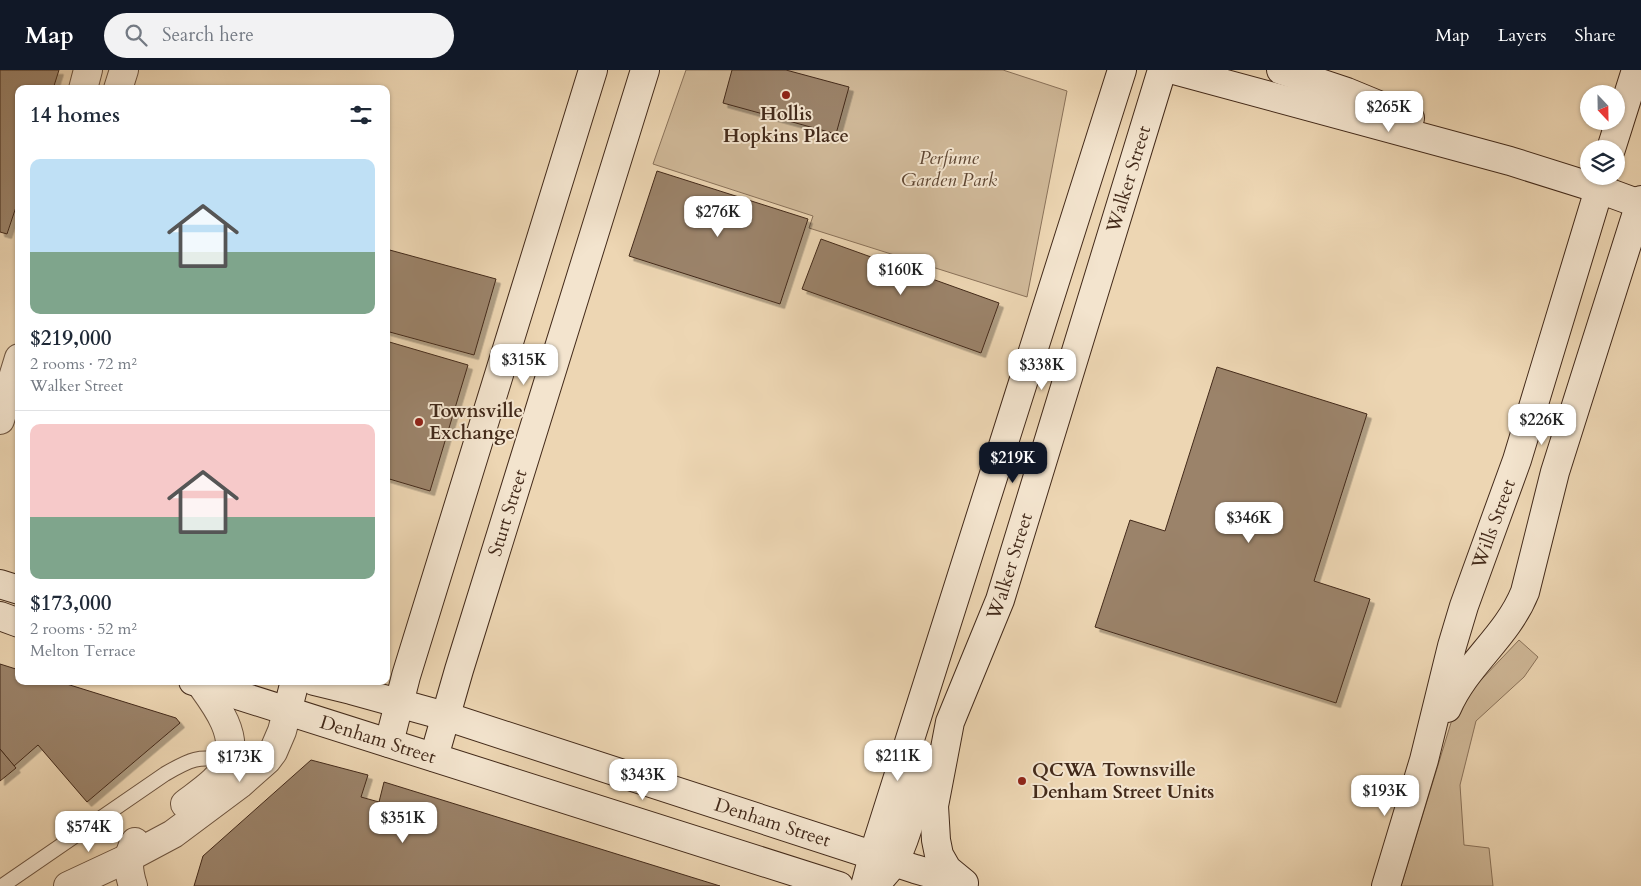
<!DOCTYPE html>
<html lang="en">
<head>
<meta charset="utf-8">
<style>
	:root { --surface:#fff; --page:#f2f2f3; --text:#1f2937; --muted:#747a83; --line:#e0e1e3; --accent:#111827 }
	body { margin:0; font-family:Cardo,serif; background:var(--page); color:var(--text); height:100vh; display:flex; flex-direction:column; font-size:19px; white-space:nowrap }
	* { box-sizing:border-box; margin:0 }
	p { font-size:16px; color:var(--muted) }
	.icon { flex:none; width:28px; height:28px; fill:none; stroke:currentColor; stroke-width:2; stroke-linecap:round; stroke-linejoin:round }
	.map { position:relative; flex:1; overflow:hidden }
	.panel { position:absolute; left:15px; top:15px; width:375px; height:600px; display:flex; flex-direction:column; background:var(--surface); border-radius:10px; box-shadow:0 1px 4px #0004 }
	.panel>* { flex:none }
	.needle { width:32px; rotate:158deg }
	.buttons { position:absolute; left:1580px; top:15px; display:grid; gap:10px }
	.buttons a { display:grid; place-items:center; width:45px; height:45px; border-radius:50%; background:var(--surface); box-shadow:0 1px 4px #0004; font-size:25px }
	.price { position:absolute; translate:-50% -42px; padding:0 11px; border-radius:10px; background:#fff; color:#222; font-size:16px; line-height:32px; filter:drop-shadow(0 1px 2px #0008) }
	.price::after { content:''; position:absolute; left:50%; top:30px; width:15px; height:11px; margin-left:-8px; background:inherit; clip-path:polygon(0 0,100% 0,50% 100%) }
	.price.selected { background:var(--accent); color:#fff }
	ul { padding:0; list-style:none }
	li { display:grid; align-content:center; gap:10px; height:265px; padding:0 15px }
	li+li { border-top:1px solid var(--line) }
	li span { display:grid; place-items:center; height:155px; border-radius:10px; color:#555 }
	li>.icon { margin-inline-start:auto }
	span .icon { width:90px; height:90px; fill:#fffc; stroke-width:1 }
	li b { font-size:21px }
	h2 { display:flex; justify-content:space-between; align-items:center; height:60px; padding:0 15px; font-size:21px }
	header { display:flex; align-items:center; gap:30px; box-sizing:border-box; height:70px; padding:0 25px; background:var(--accent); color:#fff }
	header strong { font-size:24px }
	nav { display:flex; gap:28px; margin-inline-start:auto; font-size:18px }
	.search { width:350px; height:45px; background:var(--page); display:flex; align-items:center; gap:12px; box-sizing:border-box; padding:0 18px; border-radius:28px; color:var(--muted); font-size:19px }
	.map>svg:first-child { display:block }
</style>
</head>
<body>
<header>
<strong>Map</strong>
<div class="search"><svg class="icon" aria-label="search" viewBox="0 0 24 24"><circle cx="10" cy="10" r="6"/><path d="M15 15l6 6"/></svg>Search here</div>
<nav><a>Map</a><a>Layers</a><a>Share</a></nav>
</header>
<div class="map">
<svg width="1641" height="816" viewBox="0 0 1641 816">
	<defs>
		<filter id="shadow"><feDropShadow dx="4.5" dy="4.5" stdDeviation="0" flood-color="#0004"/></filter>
	</defs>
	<rect width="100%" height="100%" fill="#edd6b3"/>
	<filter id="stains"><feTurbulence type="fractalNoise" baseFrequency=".004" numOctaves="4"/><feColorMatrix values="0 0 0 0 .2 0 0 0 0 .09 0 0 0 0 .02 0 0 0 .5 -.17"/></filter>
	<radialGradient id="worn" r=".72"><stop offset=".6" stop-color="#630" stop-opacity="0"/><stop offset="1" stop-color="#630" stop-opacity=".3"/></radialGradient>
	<!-- green -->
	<g fill="#d0b999" stroke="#8a725a">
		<polygon points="686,0 1003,0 1067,21 1027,227 809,158 813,146 653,94"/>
		<polygon points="1519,570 1538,587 1524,607 1476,651 1460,715 1464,775 1489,778 1493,816 1401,816 1454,643 1464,628"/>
	</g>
	<!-- building -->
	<g fill="#9b836a" stroke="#432a1a" filter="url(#shadow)">
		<polygon points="0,0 59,0 53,19 19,19 19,128 7,164 0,162"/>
		<polygon points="732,0 786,0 849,17 836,64 723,33"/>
		<polygon points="657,101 808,149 780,234 629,186"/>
		<polygon points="821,169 999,233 981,283 802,219"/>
		<polygon points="386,179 496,209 474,285 386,261"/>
		<polygon points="386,271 468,295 430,421 386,408"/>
		<polygon points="1217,297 1367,344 1314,511 1370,529 1336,633 1095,557 1130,450 1165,461"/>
		<polygon points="0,594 19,600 19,611 57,611 176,648 180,653 87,732 38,675 14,696 0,679"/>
		<polygon points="0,679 16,698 0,711"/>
		<polygon points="311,690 368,705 361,727 379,732 384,712 720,816 194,816 203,786"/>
	</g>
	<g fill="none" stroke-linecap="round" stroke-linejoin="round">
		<defs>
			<path id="service" d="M2,816L165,704C189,690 200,684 228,692"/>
			<g id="minor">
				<path d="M185,734C199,723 222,709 228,691C238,663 215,634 200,613"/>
				<polyline points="68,816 128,788 173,764 240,714 267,690 273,682 282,661 287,642"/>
				<path d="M133,816C128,801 126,786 135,772"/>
			</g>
			<g id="tertiary">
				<polyline points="83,19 88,0"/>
				<polyline points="118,19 124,0"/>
				<polyline points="0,350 19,288"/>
			</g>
			<g id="secondary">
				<polyline points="1174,0 1510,91 1599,119 1640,134"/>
				<polyline points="1281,0 1347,22 1410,48"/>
				<polyline points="1611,79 1636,0"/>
				<polyline points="0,514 19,520"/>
				<polyline points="0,546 19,553"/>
				<path id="s1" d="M193,611L839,816"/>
				<path id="s2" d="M314,611L351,620L445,646L915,799L963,813"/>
				<path d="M1447,638C1466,594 1507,567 1525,522L1555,402L1641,130"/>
				<polyline points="287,642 295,611"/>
				<polyline points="389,673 406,606 593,0"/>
				<path id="s3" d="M434,687L459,600L645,0"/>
				<path d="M882,807C910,779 912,724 932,689"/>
				<path id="s4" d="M964,813L947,799L939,785L936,770L934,736L950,652L1000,530L1162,0"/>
				<polyline points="865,816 873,786 1122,0"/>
				<path id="s5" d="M1386,816L1424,690L1452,576L1464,536L1517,390L1603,106"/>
			</g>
		</defs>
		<!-- service casing -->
		<use href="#service" stroke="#6e5540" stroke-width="16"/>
		<!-- minor casing -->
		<use href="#minor" stroke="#6e5540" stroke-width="30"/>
		<!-- tertiary casing -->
		<use href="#tertiary" stroke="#6e5540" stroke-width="30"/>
		<!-- secondary casing -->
		<use href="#secondary" stroke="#432a1a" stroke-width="30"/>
		<!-- service -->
		<use href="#service" stroke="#f3e4ce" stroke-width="14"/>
		<!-- minor -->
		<use href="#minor" stroke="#f3e4ce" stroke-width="28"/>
		<!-- tertiary -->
		<use href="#tertiary" stroke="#f3e4ce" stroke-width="28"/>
		<!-- secondary -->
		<use href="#secondary" stroke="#f3e4ce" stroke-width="28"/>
	</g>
	<!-- markers -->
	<g fill="#8f2418" stroke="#f3e4ce" stroke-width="2">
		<circle cx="786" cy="25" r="5"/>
		<circle cx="419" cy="352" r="5"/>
		<circle cx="1022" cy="711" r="5"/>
	</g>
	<g text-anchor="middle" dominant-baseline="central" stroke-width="4" stroke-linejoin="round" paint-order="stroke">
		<!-- poi labels -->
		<g font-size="19" font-weight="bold" fill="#432a1a" stroke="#f3e4ce" text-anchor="start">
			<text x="786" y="44" text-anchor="middle">Hollis<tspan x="786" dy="22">Hopkins Place</tspan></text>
			<text x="429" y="341">Townsville<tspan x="429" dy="22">Exchange</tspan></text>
			<text x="1032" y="700">QCWA Townsville<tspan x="1032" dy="22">Denham Street Units</tspan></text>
		</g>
		<!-- park labels -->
		<g font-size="19" font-style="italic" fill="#5f4733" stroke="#f3e4ce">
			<text x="949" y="88">Perfume<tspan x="949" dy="22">Garden Park</tspan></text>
		</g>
		<!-- street labels -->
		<g font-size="19" fill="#432a1a" stroke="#f3e4ce">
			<text stroke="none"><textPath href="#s4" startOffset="745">Walker Street</textPath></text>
			<text stroke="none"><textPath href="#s3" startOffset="255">Sturt Street</textPath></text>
			<text stroke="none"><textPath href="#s5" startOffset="378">Wills Street</textPath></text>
			<text stroke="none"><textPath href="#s4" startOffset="340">Walker Street</textPath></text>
			<text stroke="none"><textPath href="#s1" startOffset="194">Denham Street</textPath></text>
			<text stroke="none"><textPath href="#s2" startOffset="480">Denham Street</textPath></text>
		</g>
	</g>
	<rect width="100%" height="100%" filter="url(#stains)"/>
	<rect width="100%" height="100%" fill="url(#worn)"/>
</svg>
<div class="buttons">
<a><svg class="needle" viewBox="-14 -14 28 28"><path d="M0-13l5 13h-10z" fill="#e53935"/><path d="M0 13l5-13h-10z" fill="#747a83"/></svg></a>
<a><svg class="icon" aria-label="layers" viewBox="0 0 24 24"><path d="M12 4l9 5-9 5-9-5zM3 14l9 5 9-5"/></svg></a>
</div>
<b class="price" style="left:1389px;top:63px">$265K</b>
<b class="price" style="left:718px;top:168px">$276K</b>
<b class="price" style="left:901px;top:226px">$160K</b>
<b class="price" style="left:524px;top:316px">$315K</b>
<b class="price" style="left:1042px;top:321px">$338K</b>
<b class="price" style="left:1542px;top:376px">$226K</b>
<b class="price selected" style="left:1013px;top:414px">$219K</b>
<b class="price" style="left:1249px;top:474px">$346K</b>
<b class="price" style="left:898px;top:712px">$211K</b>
<b class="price" style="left:240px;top:713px">$173K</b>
<b class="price" style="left:643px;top:731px">$343K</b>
<b class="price" style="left:1385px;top:747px">$193K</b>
<b class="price" style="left:403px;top:774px">$351K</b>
<b class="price" style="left:89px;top:783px">$574K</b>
<section class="panel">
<h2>14 homes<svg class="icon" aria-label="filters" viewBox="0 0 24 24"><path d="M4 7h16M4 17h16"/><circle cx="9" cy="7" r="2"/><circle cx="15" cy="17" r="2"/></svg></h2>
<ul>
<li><span style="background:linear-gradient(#bfe0f5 60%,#7fa58c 0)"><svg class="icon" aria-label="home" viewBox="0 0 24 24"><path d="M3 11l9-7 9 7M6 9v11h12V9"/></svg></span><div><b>$219,000</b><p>2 rooms · 72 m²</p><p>Walker Street</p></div></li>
<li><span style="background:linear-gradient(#f6c9c9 60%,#7fa58c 0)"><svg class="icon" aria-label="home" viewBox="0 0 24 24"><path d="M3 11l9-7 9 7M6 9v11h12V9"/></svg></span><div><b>$173,000</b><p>2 rooms · 52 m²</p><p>Melton Terrace</p></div></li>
</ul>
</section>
</div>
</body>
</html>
